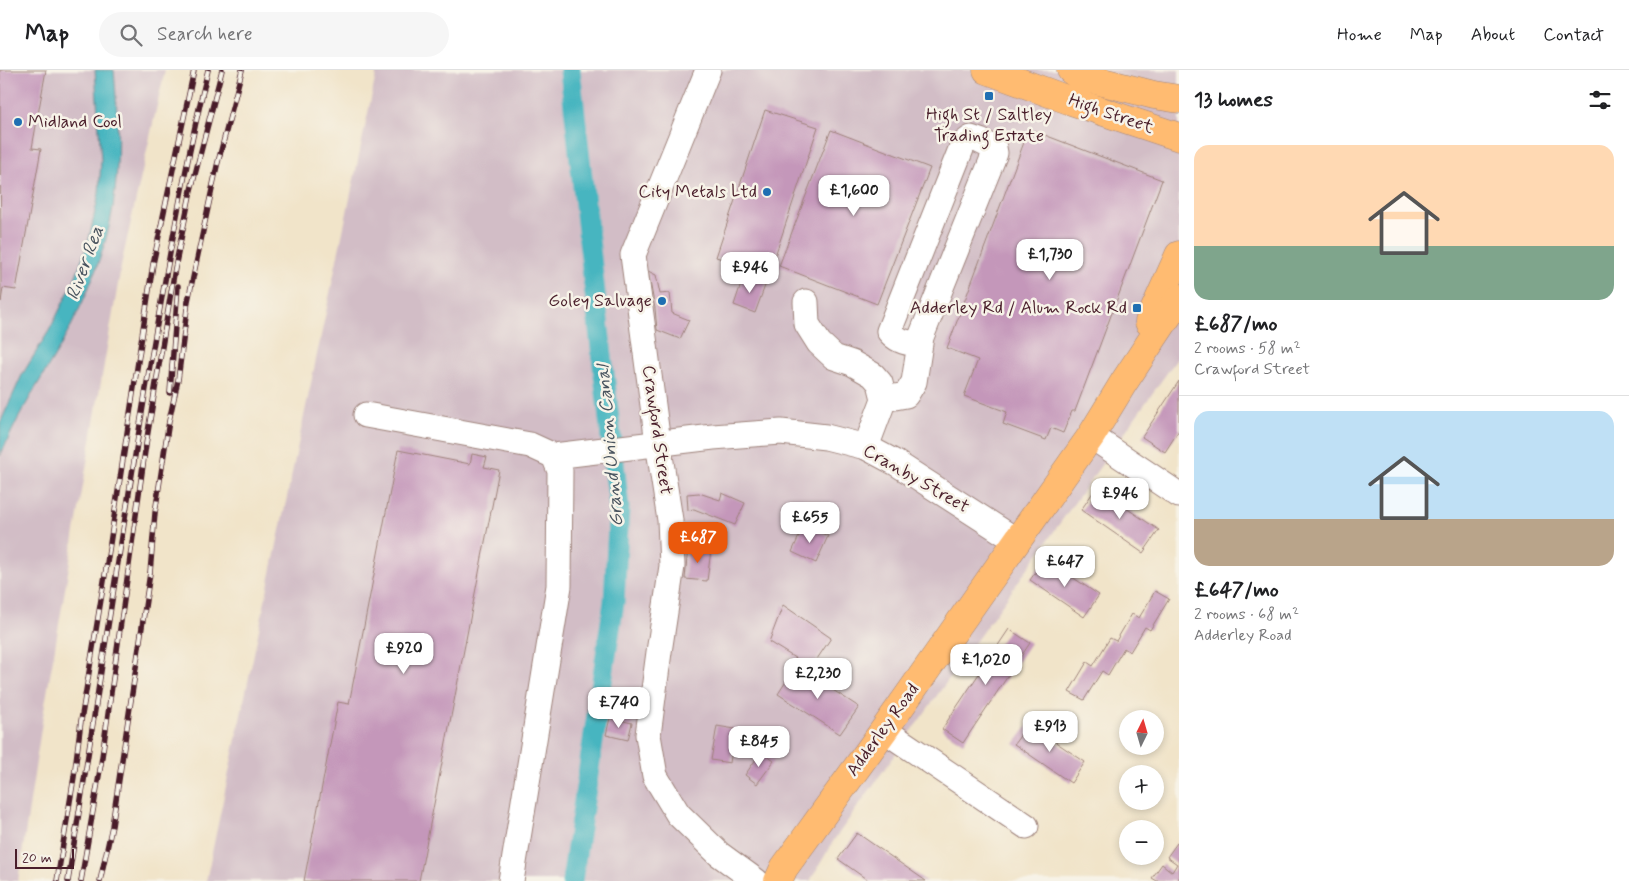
<!DOCTYPE html>
<html lang="en">
<head>
<meta charset="utf-8">
<style>
	:root { --surface:#fff; --page:#f6f6f6; --text:#202124; --muted:#757577; --line:#e0e0e0; --accent:#ea580c }
	body { margin:0; font-family:Mynerve,sans-serif; background:var(--page); color:var(--text); height:100vh; display:flex; flex-direction:column; font-size:19px; white-space:nowrap }
	* { box-sizing:border-box; margin:0 }
	p { font-size:16px; color:var(--muted) }
	.icon { flex:none; width:28px; height:28px; fill:none; stroke:currentColor; stroke-width:2; stroke-linecap:round; stroke-linejoin:round }
	.map { position:relative; flex:1; overflow:hidden }
	.sheet { display:flex; flex-direction:column; background:var(--surface); width:450px }
	.sheet>* { flex:none }
	.needle { width:32px; rotate:5deg }
	.tools { position:absolute; left:1119px; top:640px; display:grid; gap:10px }
	.tools a { display:grid; place-items:center; width:45px; height:45px; border-radius:50%; background:var(--surface); box-shadow:0 2px 8px #0003; font-size:25px }
	.scale { position:absolute; left:15px; bottom:12px; width:59px; box-sizing:border-box; padding-left:5px; border:2px solid #4a1f2b; border-top:0; font-size:14px; line-height:18px; white-space:nowrap; color:#4a1f2b; -webkit-text-stroke:4px #f7f3e8; paint-order:stroke }
	.price { position:absolute; translate:-50% -42px; padding:0 11px; border-radius:10px; background:#fff; color:#222; font-size:16px; line-height:32px; filter:drop-shadow(0 1px 2px #0008) }
	.price::after { content:''; position:absolute; left:50%; top:30px; width:15px; height:11px; margin-left:-8px; background:inherit; clip-path:polygon(0 0,100% 0,50% 100%) }
	.price.current { background:var(--accent); color:#fff }
	ul { padding:0; list-style:none }
	li { display:grid; align-content:center; gap:10px; height:265px; padding:0 15px }
	li+li { border-top:1px solid var(--line) }
	li span { display:grid; place-items:center; height:155px; border-radius:15px; color:#555 }
	li>.icon { margin-inline-start:auto }
	span .icon { width:90px; height:90px; fill:#fffc; stroke-width:1 }
	li b { font-size:21px }
	h2 { display:flex; justify-content:space-between; align-items:center; height:60px; padding:0 15px; font-size:21px }
	header { display:flex; align-items:center; gap:30px; box-sizing:border-box; height:70px; padding:0 25px; background:var(--surface); border-bottom:1px solid var(--line) }
	header strong { font-size:24px }
	nav { display:flex; gap:28px; margin-inline-start:auto; font-size:18px }
	.search { width:350px; height:45px; background:var(--page); display:flex; align-items:center; gap:12px; box-sizing:border-box; padding:0 18px; border-radius:28px; color:var(--muted); font-size:19px }
	main { display:flex; flex:1; min-height:0 }
	.map>svg:first-child { display:block }
</style>
</head>
<body>
<header>
<strong>Map</strong>
<div class="search"><svg class="icon" aria-label="search" viewBox="0 0 24 24"><circle cx="10" cy="10" r="6"/><path d="M15 15l6 6"/></svg>Search here</div>
<nav><a>Home</a><a>Map</a><a>About</a><a>Contact</a></nav>
</header>
<main>
<div class="map">
<svg width="1179" height="811" viewBox="0 0 1179 811">
	<rect width="100%" height="100%" fill="#f7f3e8"/>
	<filter id="ink" filterUnits="userSpaceOnUse"><feTurbulence type="fractalNoise" baseFrequency=".02" numOctaves="2"/><feDisplacementMap in="SourceGraphic" scale="10" xChannelSelector="R" yChannelSelector="G"/><feConvolveMatrix kernelMatrix="1 2 1 2 8 2 1 2 1" color-interpolation-filters="sRGB"/></filter>
	<filter id="wash" filterUnits="userSpaceOnUse"><feTurbulence type="fractalNoise" baseFrequency=".0096" numOctaves="4" result="noise"/><feDisplacementMap in="SourceGraphic" scale="20" xChannelSelector="R" yChannelSelector="G"/><feGaussianBlur stdDeviation="1.12" result="paint"/><feColorMatrix in="noise" values="0 0 0 0 0 0 0 0 0 0 0 0 0 0 0 0 0 1.4 0 .05"/><feComposite in="paint" operator="in"/></filter>
	<g filter="url(#wash)">
		<rect width="100%" height="100%" fill="#f1e4c9"/>
		<!-- industrial -->
		<g fill="#d2bdc6">
			<polygon points="0,0 165,0 122,191 42,652 18,811 0,811"/>
			<polygon points="377,0 1179,0 1179,286 834,770 810,811 206,811"/>
		</g>
		<!-- water -->
		<path fill="#46b5c0" stroke="#486a76" d="M95,0H114C118,46 120,91 113,137C106,180 88,223 68,262C55,288 38,312 24,338C15,353 8,370 0,386V353L22,305L50,259L74,211L89,169L99,123L101,90Z"/>
		<g fill="none" stroke-linecap="round" stroke-linejoin="round">
			<!-- canal -->
			<polyline stroke="#46b5c0" stroke-width="21" points="570,0 619,438 614,532 572,811"/>
		</g>
		<g id="blocks">
			<!-- building -->
			<g fill="#c497ba">
				<polygon points="0,0 46,0 32,78 41,79 16,220 3,218 1,232"/>
				<polygon points="765,40 818,57 769,204 716,187"/>
				<polygon points="1029,59 1162,110 1075,341 1072,341 1063,363 1051,358 1046,370 1003,354 1007,342 964,326 978,290 947,278"/>
				<polygon points="831,60 930,98 877,234 779,196"/>
				<polygon points="648,201 656,205 660,224 670,223 672,243 689,250 680,269 657,260 655,238"/>
				<polygon points="744,205 766,213 755,243 734,235"/>
				<polygon points="1179,311 1179,360 1165,382 1142,367"/>
				<polygon points="398,380 470,394 472,384 487,387 484,397 499,400 419,811 304,811 338,632 349,634"/>
				<polygon points="1096,418 1159,460 1143,483 1081,440"/>
				<polygon points="699,423 720,430 722,423 745,433 735,455 694,439 688,440 687,424"/>
				<polygon points="804,455 828,466 816,493 792,482"/>
				<polygon points="688,477 711,480 707,511 685,509"/>
				<polygon points="1045,489 1099,525 1084,547 1030,510"/>
				<polygon points="1155,521 1169,529 1150,560 1145,557 1130,582 1124,578 1108,605 1102,601 1084,630 1069,622 1087,592 1093,596 1110,568 1116,571 1132,544 1139,548"/>
				<polygon points="783,535 831,568 811,598 769,572"/>
				<polygon points="1009,559 1030,573 963,673 942,659"/>
				<polygon points="796,596 859,637 840,664 778,624"/>
				<polygon points="610,648 632,653 628,670 606,665"/>
				<polygon points="1029,654 1085,692 1071,713 1014,674"/>
				<polygon points="717,656 735,659 730,693 711,690"/>
				<polygon points="761,682 774,691 757,714 745,705"/>
				<polygon points="857,763 926,811 869,811 838,789"/>
				<polygon points="1177,773 1179,774 1179,811 1157,811 1152,808 1162,794 1172,802 1177,794 1167,787"/>
			</g>
		</g>
	</g>
	<g filter="url(#ink)">
		<use href="#blocks" fill-opacity="0" stroke="#9e827a" stroke-width="1"/>
		<g fill="none" stroke-linecap="round" stroke-linejoin="round">
			<defs>
				<g id="minor">
					<polyline points="708,0 633,185 658,373 670,450 672,496 659,582 648,665 655,706 678,744 719,784 756,811"/>
					<polyline points="806,232 807,254 819,273 834,287 852,293 873,305 880,313 884,329 866,377"/>
					<path d="M884,329L906,325L914,312L921,267L995,83L994,78L980,71L971,68L963,74L889,261C897,271 907,274 920,273"/>
					<polyline points="366,345 530,375 554,386 560,401 559,516 511,811"/>
					<polyline points="1091,366 1179,425"/>
					<polyline points="554,386 713,367 781,362 826,367 866,377 896,393 1017,471"/>
					<polyline points="884,660 1026,756"/>
				</g>
				<g id="major">
					<polyline points="987,0 1071,31 1179,67"/>
					<polyline points="1071,0 1079,6 1154,25 1179,29"/>
					<polyline points="1149,252 1179,185"/>
					<polyline points="778,811 784,798 884,660 1091,366 1124,312 1179,229"/>
				</g>
			</defs>
			<!-- minor casing -->
			<use href="#minor" stroke="#9e827a" stroke-width="27"/>
			<!-- major casing -->
			<use href="#major" stroke="#9e827a" stroke-width="29"/>
			<!-- minor -->
			<use href="#minor" stroke="#fff" stroke-width="25"/>
			<!-- major -->
			<use href="#major" stroke="#ffbb71" stroke-width="28"/>
			<defs>
				<g id="rail">
					<polyline points="170,323 178,216"/>
					<polyline points="57,811 74,707 81,651 107,493 153,194 194,0"/>
					<path d="M68,811C98,627 124,443 156,260C172,172 187,86 208,0"/>
					<polyline points="81,811 101,694 146,374 175,198 191,120 222,0"/>
					<polyline points="100,811 112,756 138,584 150,503 155,443 169,351 178,310 188,231 217,96 242,0"/>
				</g>
			</defs>
			<!-- rail casing -->
			<use href="#rail" stroke="#4a1f2b" stroke-width="5.5"/>
			<!-- rail -->
			<use href="#rail" stroke="#f7f3e8" stroke-width="4" stroke-dasharray="11" stroke-linecap="butt"/>
		</g>
	</g>
	<!-- markers -->
	<g fill="#1f6fb2" stroke="#f7f3e8" stroke-width="2">
		<rect x="984" y="21" width="10" height="10" rx="2.5"/>
		<circle cx="18" cy="52" r="5"/>
		<circle cx="767" cy="122" r="5"/>
		<circle cx="662" cy="231" r="5"/>
		<rect x="1132" y="233" width="10" height="10" rx="2.5"/>
	</g>
	<g text-anchor="middle" dominant-baseline="central" stroke-width="5" stroke-linejoin="round" paint-order="stroke">
		<!-- street labels -->
		<g font-size="18" fill="#4a1f2b" stroke="#f7f3e8">
			<text transform="translate(1111 44) rotate(19)">High Street</text>
			<text transform="translate(657 360) rotate(82)">Crawford Street</text>
			<text transform="translate(916 409) rotate(30)">Cranby Street</text>
			<text transform="translate(883 660) rotate(-54)">Adderley Road</text>
		</g>
		<!-- poi labels -->
		<g font-size="18" fill="#4a1f2b" stroke="#f7f3e8" text-anchor="end">
			<text x="989" y="45" text-anchor="middle">High St / Saltley<tspan x="989" dy="21">Trading Estate</tspan></text>
			<text x="28" y="52" text-anchor="start">Midland Cool</text>
			<text x="757" y="122">City Metals Ltd</text>
			<text x="652" y="231">Goley Salvage</text>
			<text x="1127" y="238">Adderley Rd / Alum Rock Rd</text>
		</g>
		<!-- water labels -->
		<g font-size="19" font-style="italic" fill="#49545f" stroke="#f7f3e8">
			<text transform="translate(85 193) rotate(-70)">River Rea</text>
			<text transform="translate(610 376) rotate(-95)">Grand Union Canal</text>
		</g>
	</g>
</svg>
<div class="tools">
<a><svg class="needle" viewBox="-14 -14 28 28"><path d="M0-13l5 13h-10z" fill="#e53935"/><path d="M0 13l5-13h-10z" fill="#757577"/></svg></a>
<a>+</a>
<a>−</a>
</div>
<div class="scale">20 m</div>
<b class="price" style="left:854px;top:147px">£1,600</b>
<b class="price" style="left:1050px;top:211px">£1,730</b>
<b class="price" style="left:750px;top:224px">£946</b>
<b class="price" style="left:1120px;top:450px">£946</b>
<b class="price" style="left:810px;top:474px">£655</b>
<b class="price current" style="left:698px;top:494px">£687</b>
<b class="price" style="left:1065px;top:518px">£647</b>
<b class="price" style="left:404px;top:605px">£920</b>
<b class="price" style="left:986px;top:616px">£1,020</b>
<b class="price" style="left:818px;top:630px">£2,230</b>
<b class="price" style="left:619px;top:659px">£740</b>
<b class="price" style="left:1050px;top:683px">£913</b>
<b class="price" style="left:759px;top:698px">£845</b>
</div>
<section class="sheet">
<h2>13 homes<svg class="icon" aria-label="filters" viewBox="0 0 24 24"><path d="M4 7h16M4 17h16"/><circle cx="9" cy="7" r="2"/><circle cx="15" cy="17" r="2"/></svg></h2>
<ul>
<li><span style="background:linear-gradient(#ffd9b3 65%,#7fa58c 0)"><svg class="icon" aria-label="home" viewBox="0 0 24 24"><path d="M3 11l9-7 9 7M6 9v11h12V9"/></svg></span><div><b>£687/mo</b><p>2 rooms · 58 m²</p><p>Crawford Street</p></div></li>
<li><span style="background:linear-gradient(#bfe0f5 70%,#b9a48a 0)"><svg class="icon" aria-label="home" viewBox="0 0 24 24"><path d="M3 11l9-7 9 7M6 9v11h12V9"/></svg></span><div><b>£647/mo</b><p>2 rooms · 68 m²</p><p>Adderley Road</p></div></li>
</ul>
</section>
</main>
</body>
</html>
